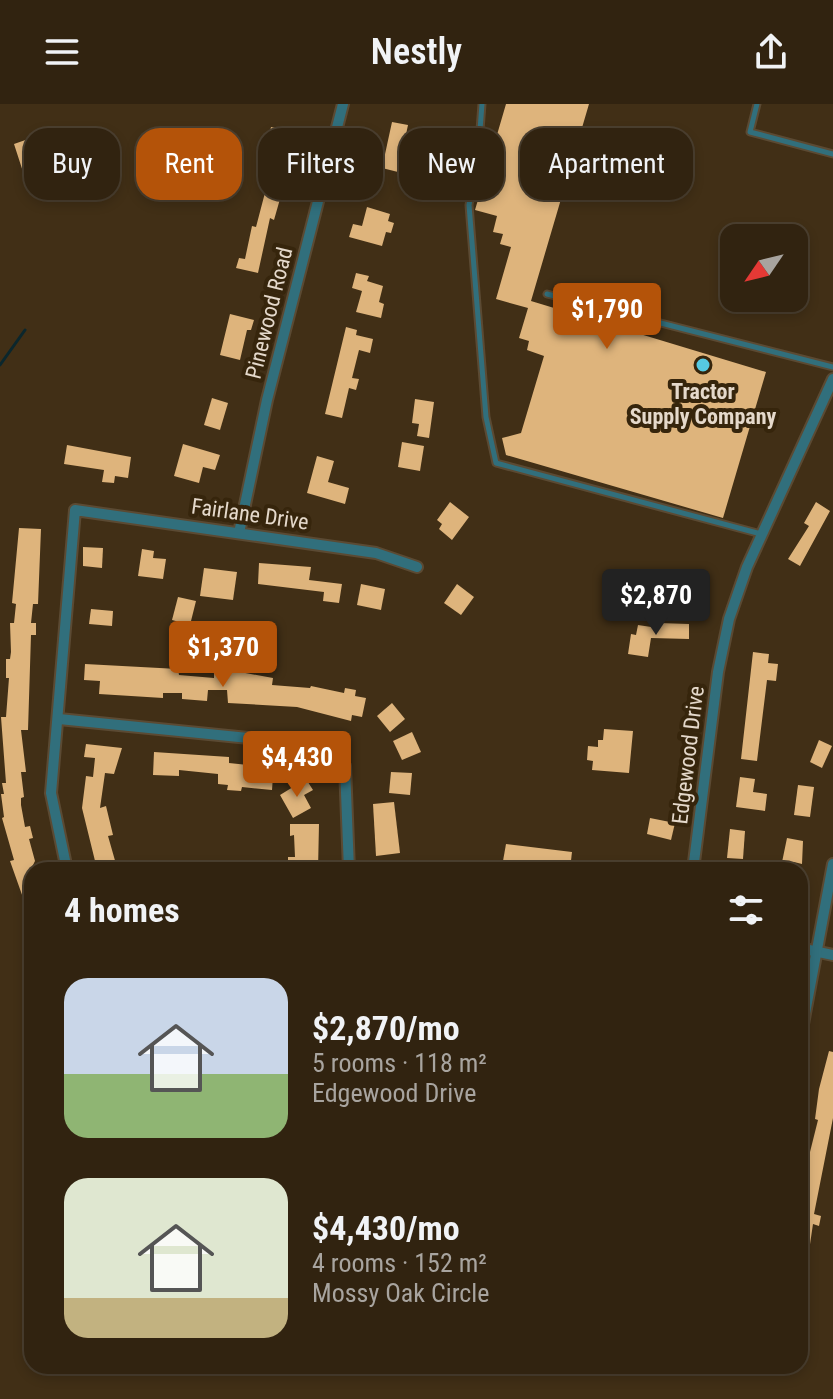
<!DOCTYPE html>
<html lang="en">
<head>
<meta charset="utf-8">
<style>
	:root { --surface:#312310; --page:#3d2f1e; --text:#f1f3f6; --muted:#a8a49f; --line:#4c4030; --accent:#b45309 }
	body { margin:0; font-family:"Roboto Condensed",sans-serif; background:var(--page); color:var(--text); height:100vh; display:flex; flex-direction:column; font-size:30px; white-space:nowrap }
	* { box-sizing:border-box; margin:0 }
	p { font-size:26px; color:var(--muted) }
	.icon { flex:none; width:44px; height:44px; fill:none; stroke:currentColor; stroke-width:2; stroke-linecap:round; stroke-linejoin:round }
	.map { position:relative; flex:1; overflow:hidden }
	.details { position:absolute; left:24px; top:758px; width:784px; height:512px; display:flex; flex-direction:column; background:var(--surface); border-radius:24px; box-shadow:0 4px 12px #0003,0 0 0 2px var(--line) }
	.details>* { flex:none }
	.hud { position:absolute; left:24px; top:24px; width:786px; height:72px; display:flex; gap:16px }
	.needle { width:52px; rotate:235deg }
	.tools { position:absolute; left:720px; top:120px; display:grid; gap:16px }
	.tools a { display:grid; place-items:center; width:88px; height:88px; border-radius:16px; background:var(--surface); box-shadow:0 4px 12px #0003,0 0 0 2px var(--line); font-size:40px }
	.price { position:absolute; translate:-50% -68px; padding:0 18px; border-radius:8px; background:var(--accent); color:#fff; font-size:26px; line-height:52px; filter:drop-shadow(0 2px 4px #0008) }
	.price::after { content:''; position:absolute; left:50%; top:48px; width:24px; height:18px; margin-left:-12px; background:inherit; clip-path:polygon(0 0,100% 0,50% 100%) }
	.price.on { background:#222; color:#fff }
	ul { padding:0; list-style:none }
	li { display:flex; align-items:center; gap:24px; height:200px; padding:0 40px }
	li span { display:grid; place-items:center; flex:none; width:224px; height:160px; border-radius:24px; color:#555 }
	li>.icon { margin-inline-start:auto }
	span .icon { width:96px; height:96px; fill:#fffc; stroke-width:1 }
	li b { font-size:34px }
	h2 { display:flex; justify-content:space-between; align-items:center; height:96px; padding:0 40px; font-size:34px }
	.tag { padding:0 28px; border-radius:24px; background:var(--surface); box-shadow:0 4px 12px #0003,0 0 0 2px var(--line); font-size:28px; line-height:72px }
	.tag.on { background:var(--accent); color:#fff }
	header { display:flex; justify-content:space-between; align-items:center; height:104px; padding:0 40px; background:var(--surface); font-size:36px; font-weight:600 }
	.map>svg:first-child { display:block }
</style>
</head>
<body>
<header><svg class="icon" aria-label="menu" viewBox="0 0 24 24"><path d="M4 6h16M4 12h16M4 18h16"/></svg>Nestly<svg class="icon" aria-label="share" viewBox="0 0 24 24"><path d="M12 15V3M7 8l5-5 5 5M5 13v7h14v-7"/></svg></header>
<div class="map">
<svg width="833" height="1295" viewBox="0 0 833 1295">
	<rect width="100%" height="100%" fill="#412f16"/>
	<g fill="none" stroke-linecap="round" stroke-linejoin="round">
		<!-- stream -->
		<polyline stroke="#0b272d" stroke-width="3" points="0,261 25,226"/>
	</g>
	<!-- building -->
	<g fill="#deb47c">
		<polygon points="506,0 589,0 531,197 766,268 723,414 506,351 502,334 521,329 544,252 527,246 529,237 519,234 528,204 496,195 511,143 500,140 503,130 493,128 497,112 475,106"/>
		<polygon points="392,18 408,21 398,68 382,64"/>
		<polygon points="271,23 294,28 284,81 274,116 270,114 258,169 236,164 239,154 245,155 252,122 256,123 272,62 268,61 271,48 266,46"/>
		<polygon points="34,33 40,52 36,54 41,69 25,74 14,40"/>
		<polygon points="367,103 390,110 388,117 394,119 391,129 386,128 382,142 349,133 353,120 362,122"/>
		<polygon points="356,169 369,172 367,177 383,182 379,198 384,200 381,214 356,208 362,187 352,184"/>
		<polygon points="230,210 254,216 251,226 247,226 240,256 220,251"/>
		<polygon points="346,223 357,226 356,231 373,235 370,249 359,246 352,274 359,275 356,286 349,284 342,314 325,310"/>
		<polygon points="212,294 228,299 220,326 204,321"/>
		<polygon points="415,295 434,298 429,334 417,332 419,320 412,319"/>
		<polygon points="402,338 424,342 420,367 398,363"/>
		<polygon points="183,340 220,351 215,366 203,363 199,379 174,372"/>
		<polygon points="67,341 131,353 128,374 115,372 114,379 102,378 104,366 64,360"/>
		<polygon points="317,352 334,357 328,378 349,384 345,400 307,389"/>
		<polygon points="450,398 469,413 452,436 439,425 442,420 437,416"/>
		<polygon points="816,398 830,407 800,462 788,455 809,422 804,419"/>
		<polygon points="19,424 41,425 38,500 33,500 31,519 36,519 36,531 31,531 28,626 21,626 26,668 21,668 24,693 21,694 21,701 25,723 30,722 33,734 29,735 35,757 32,763 32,819 10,757 14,756 2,714 4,713 1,690 4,690 2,679 6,679 1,613 6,613 9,574 6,574 6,555 10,555 11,548 10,519 14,519 16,500 12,499"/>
		<polygon points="83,443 103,444 102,464 83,462"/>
		<polygon points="142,445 154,447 153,454 166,455 163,475 138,472"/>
		<polygon points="259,459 311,463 309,476 342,480 339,499 323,497 324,488 258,480"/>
		<polygon points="204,464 237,468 233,496 200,492"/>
		<polygon points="361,480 385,485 381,506 357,501"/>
		<polygon points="457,480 474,493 461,511 444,499"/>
		<polygon points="178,493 196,497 190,521 172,516"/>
		<polygon points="91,505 113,507 112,522 89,520"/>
		<polygon points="659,519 689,520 689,535 651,534 648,553 628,550 631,530 636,531 638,521 658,524"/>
		<polygon points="753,548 769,550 768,559 778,560 776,577 767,576 757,657 741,655"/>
		<polygon points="85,560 178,565 179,571 214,574 214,568 240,568 273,574 272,581 310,584 311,582 344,589 345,584 356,586 355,592 366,594 362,613 352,611 351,617 297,603 228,599 227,586 208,586 207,597 182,595 182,589 163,589 163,594 99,590 100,577 84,576"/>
		<polygon points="392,599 405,615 390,628 377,612"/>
		<polygon points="604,625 633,627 629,669 592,666 593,657 587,656 588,642 598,643 598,636 603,636"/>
		<polygon points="412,628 421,648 402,656 393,637"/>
		<polygon points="819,636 832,642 822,664 810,658"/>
		<polygon points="86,640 122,644 114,670 105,669 100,704 106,702 113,731 108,732 116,760 97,765 82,704 86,672 93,673 95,654 84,653"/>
		<polygon points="154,648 229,653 229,659 248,661 248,655 274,658 272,686 242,683 241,687 227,686 228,681 218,680 218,670 179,666 179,672 153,671"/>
		<polygon points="391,668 412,669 410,691 389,689"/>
		<polygon points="740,673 755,675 753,688 767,690 765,707 736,703"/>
		<polygon points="306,675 313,686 304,691 311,704 293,714 280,691"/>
		<polygon points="798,681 814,683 810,713 794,711"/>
		<polygon points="394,698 400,749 376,752 373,700"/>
		<polygon points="650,714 675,719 671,736 647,730"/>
		<polygon points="290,720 319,720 318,766 288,766 288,753 295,753 294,731 290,732"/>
		<polygon points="730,725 745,727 743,755 727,754"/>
		<polygon points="787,734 803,737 802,760 794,758 793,766 781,763"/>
		<polygon points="506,740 572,748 570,765 503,757"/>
		<polygon points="829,947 833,948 833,1014 814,1110 821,1112 819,1122 813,1120 804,1181 800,1180 800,1103 803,1090 800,1088 818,1016 815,1015 819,985"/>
	</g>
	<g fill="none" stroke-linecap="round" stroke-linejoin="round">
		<defs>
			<g id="service">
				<polyline points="482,0 478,52 469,101 486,313 496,359 761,430"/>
				<polyline points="757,0 750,28 833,50"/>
				<polyline points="547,190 833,263"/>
			</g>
			<g id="minor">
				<polyline points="239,429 267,296 343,0"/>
				<polyline points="59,615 299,639 345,662 349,766"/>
				<polyline points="67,766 51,689 75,406 376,449 417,463"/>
				<polyline points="693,766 718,568 729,515 747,463 833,275"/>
				<polyline points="800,844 833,851"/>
				<polyline points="800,936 833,760"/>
			</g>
		</defs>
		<!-- service casing -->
		<use href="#service" stroke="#5b4a33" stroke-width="9"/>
		<!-- minor casing -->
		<use href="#minor" stroke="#5b4a33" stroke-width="14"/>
		<!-- service -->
		<use href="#service" stroke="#316f7c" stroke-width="5"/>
		<!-- minor -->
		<use href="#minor" stroke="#316f7c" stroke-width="10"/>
	</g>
	<!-- markers -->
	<circle fill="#56c9e1" stroke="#36250c" stroke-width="3" cx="703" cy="261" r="8"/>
	<g text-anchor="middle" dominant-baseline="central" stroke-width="8" stroke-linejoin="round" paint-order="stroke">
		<!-- street labels -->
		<g font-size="22" fill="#e5d9cb" stroke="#36250c">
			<text transform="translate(269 209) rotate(-76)">Pinewood Road</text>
			<text transform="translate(250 410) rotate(8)">Fairlane Drive</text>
			<text transform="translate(688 651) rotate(-83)">Edgewood Drive</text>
		</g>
		<!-- poi labels -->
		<g font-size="22" font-weight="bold" fill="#e5d9cb" stroke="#36250c">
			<text x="703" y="287">Tractor<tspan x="703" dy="25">Supply Company</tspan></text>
		</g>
	</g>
</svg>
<div class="tools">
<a><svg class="needle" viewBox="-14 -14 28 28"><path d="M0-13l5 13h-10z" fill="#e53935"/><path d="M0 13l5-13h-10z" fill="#a8a49f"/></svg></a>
</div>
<b class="price" style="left:607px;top:247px">$1,790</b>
<b class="price on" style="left:656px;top:533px">$2,870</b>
<b class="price" style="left:223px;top:585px">$1,370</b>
<b class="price" style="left:297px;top:695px">$4,430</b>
<div class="hud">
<a class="tag">Buy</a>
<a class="tag on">Rent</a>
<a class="tag">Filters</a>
<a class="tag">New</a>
<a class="tag">Apartment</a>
</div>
<section class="details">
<h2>4 homes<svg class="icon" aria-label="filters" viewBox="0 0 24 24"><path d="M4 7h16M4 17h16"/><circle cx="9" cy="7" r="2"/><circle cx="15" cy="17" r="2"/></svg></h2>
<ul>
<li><span style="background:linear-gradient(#c9d6e8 60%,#8fb573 0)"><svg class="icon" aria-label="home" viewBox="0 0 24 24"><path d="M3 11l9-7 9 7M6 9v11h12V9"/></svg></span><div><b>$2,870/mo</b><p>5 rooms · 118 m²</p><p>Edgewood Drive</p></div></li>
<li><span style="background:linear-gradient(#dfe7d0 75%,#c2b280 0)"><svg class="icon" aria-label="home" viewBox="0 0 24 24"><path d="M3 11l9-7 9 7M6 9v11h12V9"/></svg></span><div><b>$4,430/mo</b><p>4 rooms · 152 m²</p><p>Mossy Oak Circle</p></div></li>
</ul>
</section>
</div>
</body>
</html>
